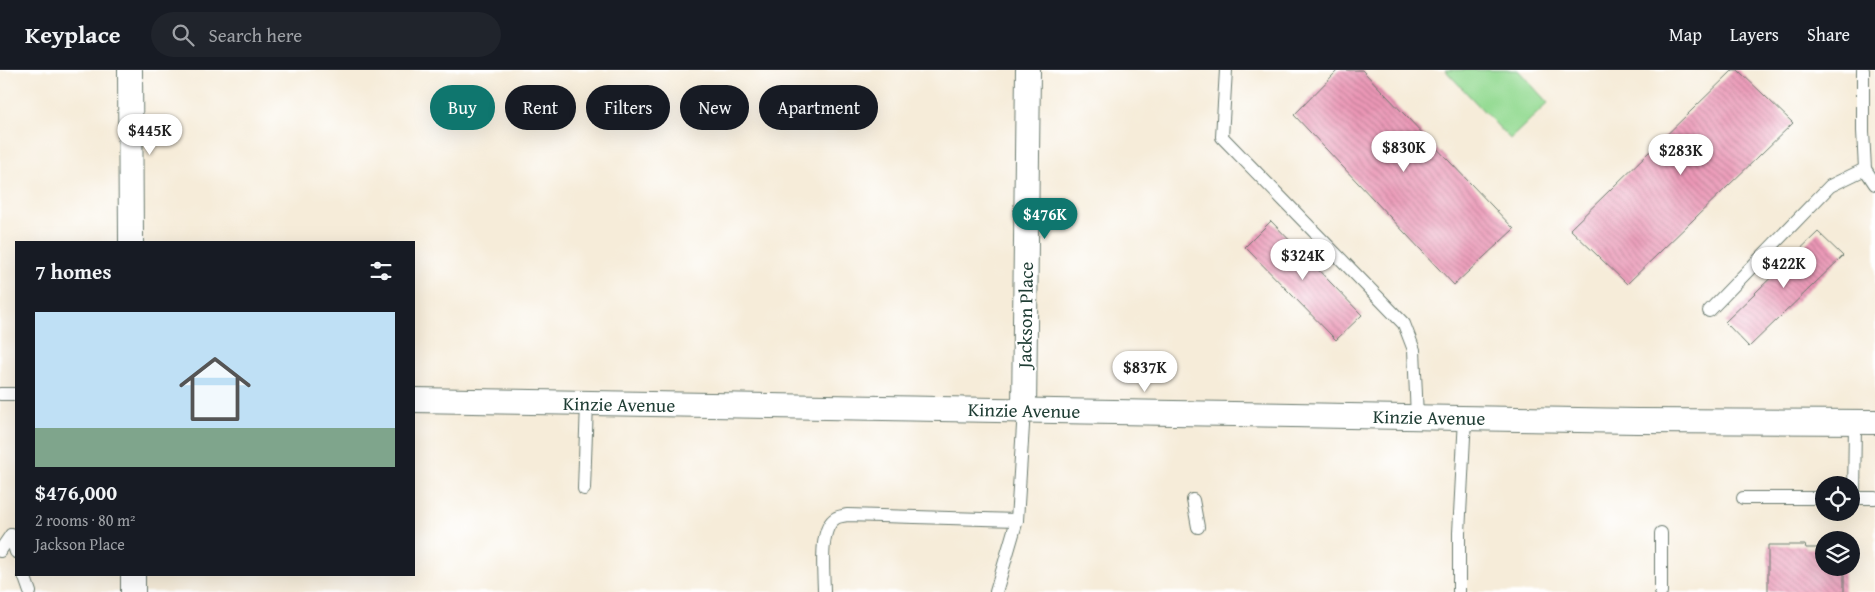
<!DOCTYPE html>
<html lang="en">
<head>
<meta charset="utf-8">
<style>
	:root { --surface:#171b24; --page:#20242c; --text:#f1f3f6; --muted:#9ea1a6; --line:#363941; --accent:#0f766e }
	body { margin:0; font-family:"Gentium Book Plus",serif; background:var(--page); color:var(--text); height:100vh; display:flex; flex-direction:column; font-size:19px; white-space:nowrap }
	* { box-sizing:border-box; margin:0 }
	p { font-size:16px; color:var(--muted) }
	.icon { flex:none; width:28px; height:28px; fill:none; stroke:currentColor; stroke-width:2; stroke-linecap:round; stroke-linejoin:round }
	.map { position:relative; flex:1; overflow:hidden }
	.details { position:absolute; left:15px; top:171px; width:400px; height:335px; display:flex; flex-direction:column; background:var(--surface); border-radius:0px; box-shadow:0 5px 20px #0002 }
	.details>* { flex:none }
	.top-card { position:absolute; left:430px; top:15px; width:475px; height:45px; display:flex; gap:10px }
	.controls { position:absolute; left:1815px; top:406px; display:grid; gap:10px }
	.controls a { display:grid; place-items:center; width:45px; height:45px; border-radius:50%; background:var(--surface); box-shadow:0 5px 20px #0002; font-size:25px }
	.price { position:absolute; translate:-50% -42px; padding:0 11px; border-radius:18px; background:#fff; color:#222; font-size:16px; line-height:32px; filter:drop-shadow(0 1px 2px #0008) }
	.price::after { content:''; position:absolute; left:50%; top:30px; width:15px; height:11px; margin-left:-8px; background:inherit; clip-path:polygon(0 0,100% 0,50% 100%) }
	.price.on { background:var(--accent); color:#fff }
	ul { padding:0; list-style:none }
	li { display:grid; align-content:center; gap:10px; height:265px; padding:0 20px }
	li span { display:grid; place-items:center; height:155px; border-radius:0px; color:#555 }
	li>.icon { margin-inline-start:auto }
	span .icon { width:90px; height:90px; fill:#fffc; stroke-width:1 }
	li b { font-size:21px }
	h2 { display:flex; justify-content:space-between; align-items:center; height:60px; padding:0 20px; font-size:21px }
	.pill { padding:0 18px; border-radius:22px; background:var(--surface); box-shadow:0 5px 20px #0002; font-size:18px; line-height:45px }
	.pill.on { background:var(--accent); color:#fff }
	header { display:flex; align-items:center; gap:30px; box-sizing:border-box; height:70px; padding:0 25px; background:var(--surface); border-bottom:1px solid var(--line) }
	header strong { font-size:24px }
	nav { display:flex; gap:28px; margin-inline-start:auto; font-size:18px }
	.search { width:350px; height:45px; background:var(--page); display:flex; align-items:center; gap:12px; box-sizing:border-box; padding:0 18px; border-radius:28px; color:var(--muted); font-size:19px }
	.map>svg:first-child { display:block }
</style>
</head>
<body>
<header>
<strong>Keyplace</strong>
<div class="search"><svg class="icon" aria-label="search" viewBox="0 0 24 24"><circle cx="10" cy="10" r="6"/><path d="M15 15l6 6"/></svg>Search here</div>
<nav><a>Map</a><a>Layers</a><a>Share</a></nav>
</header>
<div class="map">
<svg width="1875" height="522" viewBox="0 0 1875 522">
	<defs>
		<pattern id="building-back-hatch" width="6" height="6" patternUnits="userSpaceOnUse" patternTransform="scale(1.25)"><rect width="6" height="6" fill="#eb97b6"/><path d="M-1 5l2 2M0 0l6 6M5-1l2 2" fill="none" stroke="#be7c95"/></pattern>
	</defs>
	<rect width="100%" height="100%" fill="#fff"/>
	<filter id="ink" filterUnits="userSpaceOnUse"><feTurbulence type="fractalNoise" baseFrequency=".02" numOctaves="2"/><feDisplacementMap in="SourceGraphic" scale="10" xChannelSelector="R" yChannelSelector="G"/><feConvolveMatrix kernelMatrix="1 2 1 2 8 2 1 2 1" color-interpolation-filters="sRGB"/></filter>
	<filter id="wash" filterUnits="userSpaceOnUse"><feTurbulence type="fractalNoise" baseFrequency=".0096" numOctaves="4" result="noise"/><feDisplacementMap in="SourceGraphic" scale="20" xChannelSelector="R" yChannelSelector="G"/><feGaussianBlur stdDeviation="1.12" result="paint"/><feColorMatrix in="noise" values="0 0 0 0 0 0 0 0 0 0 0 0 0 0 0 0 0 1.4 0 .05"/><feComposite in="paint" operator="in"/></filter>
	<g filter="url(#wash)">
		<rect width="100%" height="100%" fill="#f6ecd9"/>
		<!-- grass -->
		<polygon fill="#96db94" stroke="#5a8c64" points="1445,0 1518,0 1548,33 1510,69"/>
		<g id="blocks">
			<!-- building -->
			<g fill="url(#building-back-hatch)">
				<polygon points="1338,0 1362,0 1514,159 1454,215 1294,45"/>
				<polygon points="1733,0 1738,0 1793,53 1627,214 1570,159"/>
				<polygon points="1271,151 1362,245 1336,270 1245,177"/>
				<polygon points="1818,162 1843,186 1749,277 1725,252"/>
				<polygon points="1768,475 1805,475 1806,478 1824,478 1824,498 1844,498 1844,522 1768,522"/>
			</g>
		</g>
	</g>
	<g filter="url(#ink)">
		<use href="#blocks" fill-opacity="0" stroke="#6a7a6e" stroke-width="1"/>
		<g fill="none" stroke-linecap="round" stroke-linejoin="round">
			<defs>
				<g id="lane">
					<polyline points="1226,0 1222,67 1404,254 1414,280 1417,347"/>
					<polyline points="1863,0 1863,61 1865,99 1875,114"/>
					<polyline points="1709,241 1830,116 1865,99"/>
					<polyline points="0,324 16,324"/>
					<polyline points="584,419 587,333"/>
					<polyline points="1743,428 1824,428"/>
					<polyline points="1851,428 1875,428"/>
					<polyline points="1854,428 1855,352"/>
					<polyline points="1193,430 1198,457"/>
					<polyline points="1661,463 1661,522"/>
					<polyline points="11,465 16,482"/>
					<polyline points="0,481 11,465"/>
					<polyline points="24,505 30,522"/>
					<path d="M824,522C824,504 818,458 836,448C839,446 844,446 847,445L1017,450"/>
					<polyline points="996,522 1017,450 1024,340"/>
					<polyline points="1459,522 1459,463 1465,348"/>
				</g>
				<g id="street">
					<polyline points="130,0 131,172"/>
					<polyline points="414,330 1637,351 1875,352"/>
					<polyline points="1024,340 1028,0"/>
					<polyline points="133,505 133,522"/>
				</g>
			</defs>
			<!-- lane casing -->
			<use href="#lane" stroke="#6a7a6e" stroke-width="14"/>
			<!-- street casing -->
			<use href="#street" stroke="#6a7a6e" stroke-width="26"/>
			<!-- lane -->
			<use href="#lane" stroke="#fff" stroke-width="12"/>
			<!-- street -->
			<use href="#street" stroke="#fff" stroke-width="24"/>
		</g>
	</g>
	<g text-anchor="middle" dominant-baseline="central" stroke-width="4" stroke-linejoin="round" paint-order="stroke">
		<!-- street labels -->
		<g font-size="19" fill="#1f3d34" stroke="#fff">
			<text transform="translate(1025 245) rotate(-89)">Jackson Place</text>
			<text transform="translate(619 334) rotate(1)">Kinzie Avenue</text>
			<text transform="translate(1024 340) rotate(1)">Kinzie Avenue</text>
			<text transform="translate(1429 347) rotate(1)">Kinzie Avenue</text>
		</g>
	</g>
</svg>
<div class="controls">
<a><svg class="icon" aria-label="locate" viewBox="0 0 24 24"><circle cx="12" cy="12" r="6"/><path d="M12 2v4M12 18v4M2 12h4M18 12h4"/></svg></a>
<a><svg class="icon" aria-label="layers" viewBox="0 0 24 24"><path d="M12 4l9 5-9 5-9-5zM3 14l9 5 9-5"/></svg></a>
</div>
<b class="price" style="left:150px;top:86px">$445K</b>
<b class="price" style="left:1404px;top:103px">$830K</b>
<b class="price" style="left:1681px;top:106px">$283K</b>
<b class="price on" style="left:1045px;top:170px">$476K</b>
<b class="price" style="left:1303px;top:211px">$324K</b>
<b class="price" style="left:1784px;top:219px">$422K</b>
<b class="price" style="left:1145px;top:323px">$837K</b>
<div class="top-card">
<a class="pill on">Buy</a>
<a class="pill">Rent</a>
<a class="pill">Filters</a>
<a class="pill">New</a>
<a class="pill">Apartment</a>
</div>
<section class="details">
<h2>7 homes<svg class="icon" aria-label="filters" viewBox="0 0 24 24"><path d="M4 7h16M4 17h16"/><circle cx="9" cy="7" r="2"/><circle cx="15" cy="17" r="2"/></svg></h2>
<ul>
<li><span style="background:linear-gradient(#bfe0f5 75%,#7fa58c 0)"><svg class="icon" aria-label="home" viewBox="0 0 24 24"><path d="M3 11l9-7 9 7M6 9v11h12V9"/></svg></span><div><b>$476,000</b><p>2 rooms · 80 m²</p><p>Jackson Place</p></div></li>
</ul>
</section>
</div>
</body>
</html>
